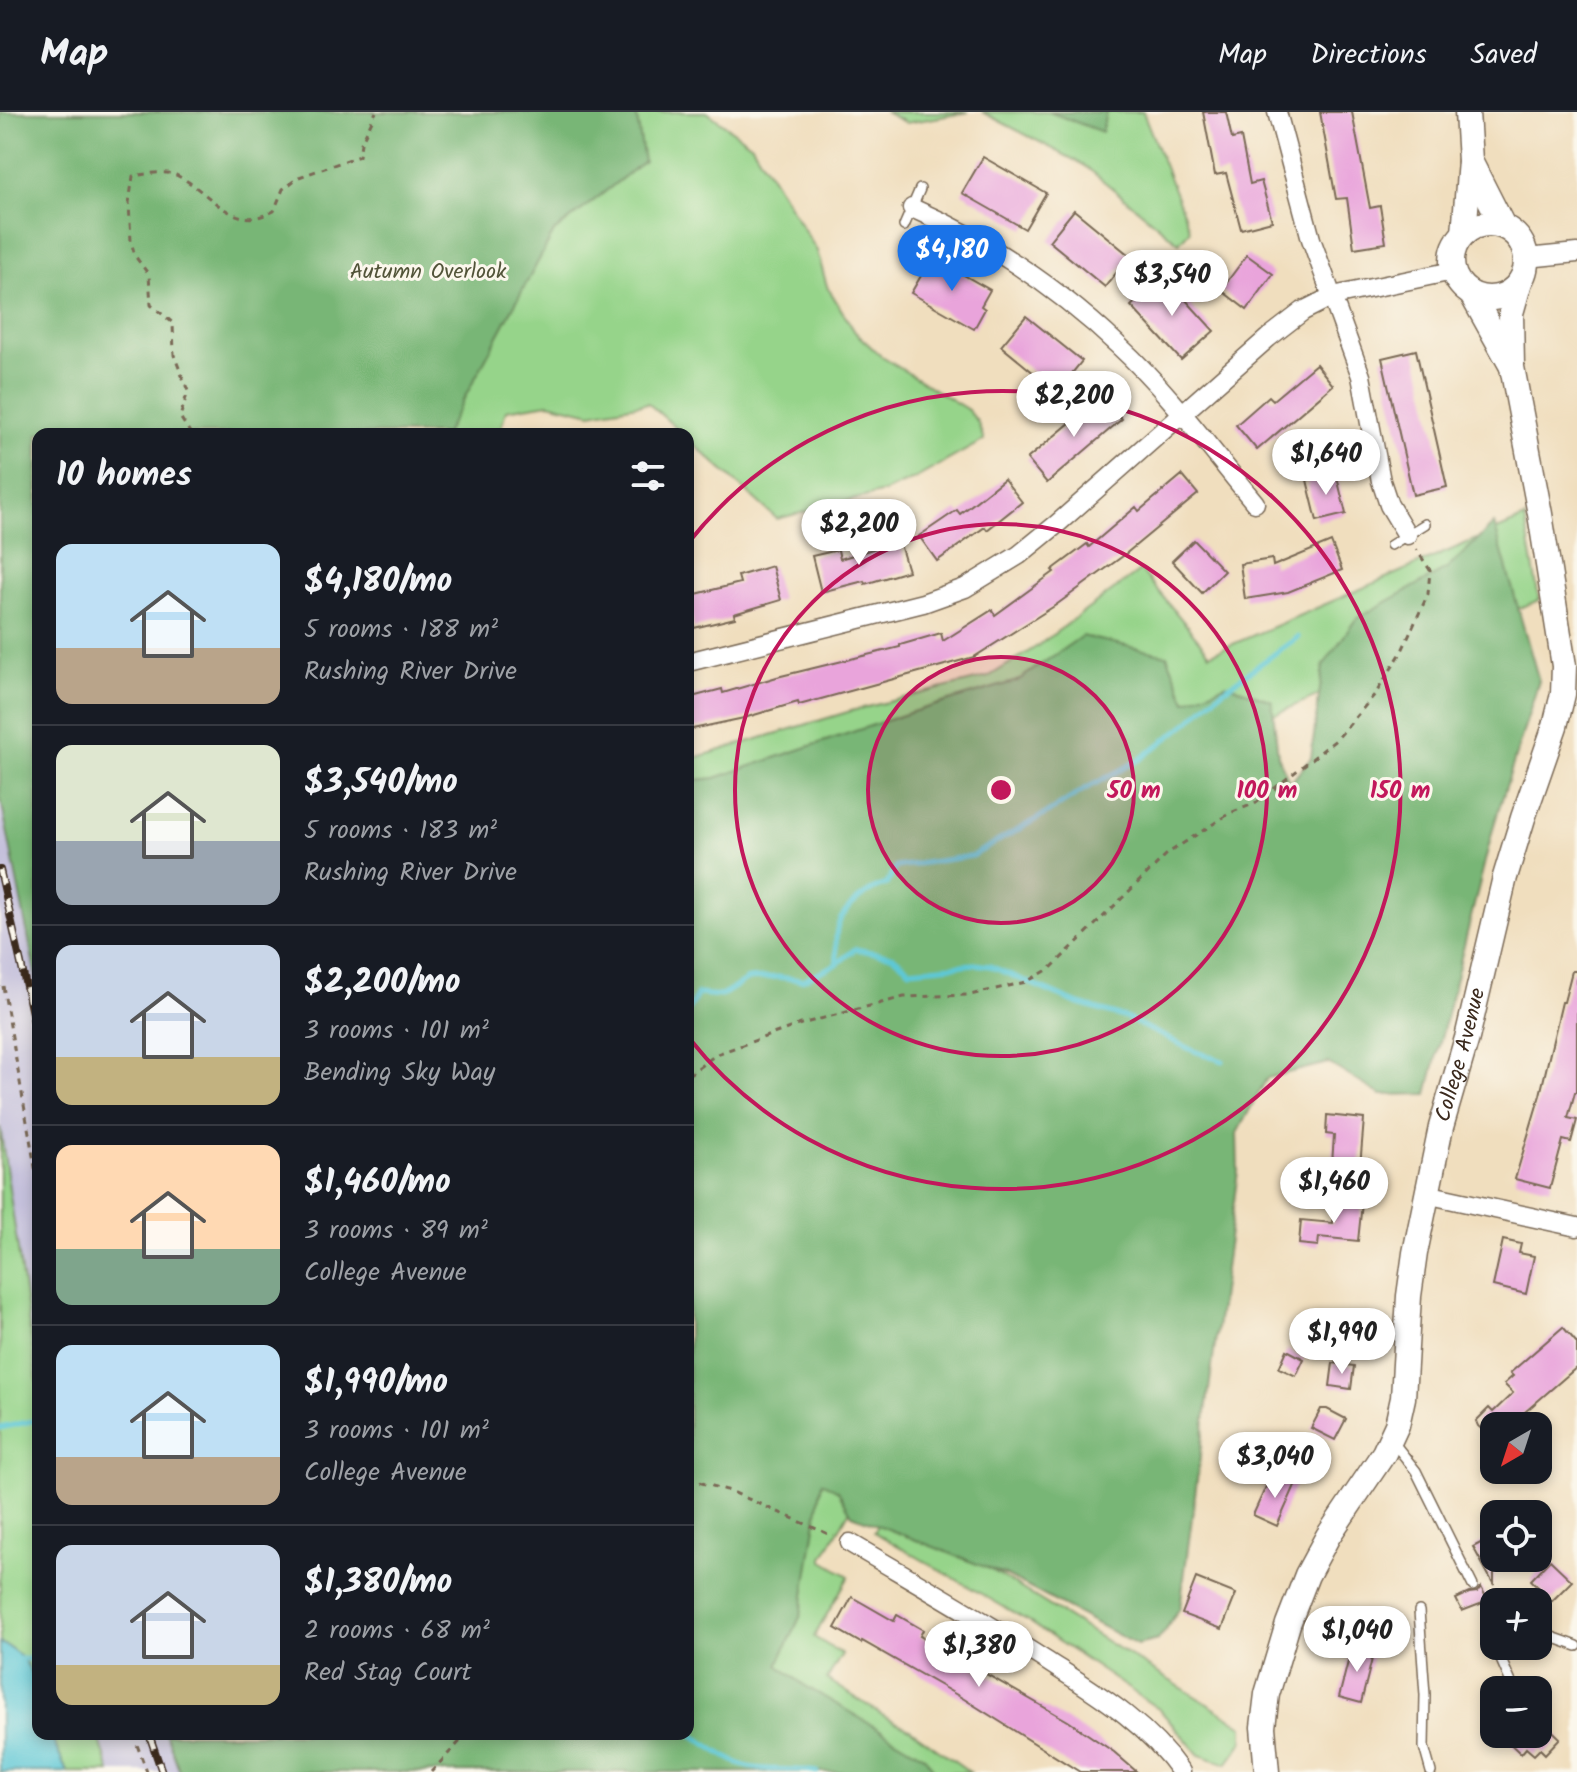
<!DOCTYPE html>
<html lang="en">
<head>
<meta charset="utf-8">
<style>
	:root { --surface:#171b24; --page:#242831; --text:#f1f3f6; --muted:#9ea1a6; --line:#363941; --accent:#1a73e8 }
	body { margin:0; font-family:Kalam,sans-serif; background:var(--page); color:var(--text); height:100vh; display:flex; flex-direction:column; font-size:30px; white-space:nowrap }
	* { box-sizing:border-box; margin:0 }
	p { font-size:26px; color:var(--muted) }
	.icon { flex:none; width:44px; height:44px; fill:none; stroke:currentColor; stroke-width:2; stroke-linecap:round; stroke-linejoin:round }
	.map { position:relative; flex:1; overflow:hidden }
	.panel { position:absolute; left:32px; top:316px; width:662px; height:1312px; display:flex; flex-direction:column; background:var(--surface); border-radius:16px; box-shadow:0 4px 12px #0003 }
	.panel>* { flex:none }
	.needle { width:52px; rotate:219deg }
	.controls { position:absolute; left:1480px; top:1300px; display:grid; gap:16px }
	.controls a { display:grid; place-items:center; width:72px; height:72px; border-radius:16px; background:var(--surface); box-shadow:0 4px 12px #0003; font-size:40px }
	.price { position:absolute; translate:-50% -68px; padding:0 18px; border-radius:28px; background:#fff; color:#222; font-size:26px; line-height:52px; filter:drop-shadow(0 2px 4px #0008) }
	.price::after { content:''; position:absolute; left:50%; top:48px; width:24px; height:18px; margin-left:-12px; background:inherit; clip-path:polygon(0 0,100% 0,50% 100%) }
	.price.selected { background:var(--accent); color:#fff }
	ul { padding:0; list-style:none }
	li { display:flex; align-items:center; gap:24px; height:200px; padding:0 24px }
	li+li { border-top:2px solid var(--line) }
	li span { display:grid; place-items:center; flex:none; width:224px; height:160px; border-radius:16px; color:#555 }
	li>.icon { margin-inline-start:auto }
	span .icon { width:96px; height:96px; fill:#fffc; stroke-width:1 }
	li b { font-size:34px }
	h2 { display:flex; justify-content:space-between; align-items:center; height:96px; padding:0 24px; font-size:34px }
	header { display:flex; align-items:center; gap:48px; box-sizing:border-box; height:112px; padding:0 40px; background:var(--surface); border-bottom:2px solid var(--line) }
	header strong { font-size:38px }
	nav { display:flex; gap:44px; margin-inline-start:auto; font-size:28px }
	.map>svg:first-child { display:block }
</style>
</head>
<body>
<header>
<strong>Map</strong>
<nav><a>Map</a><a>Directions</a><a>Saved</a></nav>
</header>
<div class="map">
<svg width="1577" height="1660" viewBox="0 0 1577 1660">
	<rect width="100%" height="100%" fill="#fbf7ec"/>
	<filter id="ink" filterUnits="userSpaceOnUse"><feTurbulence type="fractalNoise" baseFrequency=".0125" numOctaves="2"/><feDisplacementMap in="SourceGraphic" scale="16" xChannelSelector="R" yChannelSelector="G"/><feConvolveMatrix kernelMatrix="1 2 1 2 8 2 1 2 1" color-interpolation-filters="sRGB"/></filter>
	<filter id="wash" filterUnits="userSpaceOnUse"><feTurbulence type="fractalNoise" baseFrequency=".006" numOctaves="4" result="noise"/><feDisplacementMap in="SourceGraphic" scale="32" xChannelSelector="R" yChannelSelector="G"/><feGaussianBlur stdDeviation="1.8" result="paint"/><feColorMatrix in="noise" values="0 0 0 0 0 0 0 0 0 0 0 0 0 0 0 0 0 1.4 0 .05"/><feComposite in="paint" operator="in"/></filter>
	<g filter="url(#wash)">
		<rect width="100%" height="100%" fill="#f0debe"/>
		<!-- industrial -->
		<g fill="#c4c0db">
			<polygon points="0,619 38,785 38,1274 0,1015"/>
			<polygon points="98,1622 183,1622 195,1660 110,1660"/>
		</g>
		<!-- green -->
		<g fill="#96d48a" stroke="#687f54" stroke-width="2">
			<polygon points="0,0 707,0 752,33 817,139 827,174 855,220 882,245 968,298 977,309 984,328 916,366 884,380 777,407 688,327 688,322 683,322 648,291 591,301 549,291 506,298 501,316 468,322 38,322 0,619"/>
			<polygon points="885,0 969,0 906,11"/>
			<polygon points="982,0 1143,0 1190,118 1179,131 1084,53"/>
			<polygon points="1525,406 1539,488 1030,708 811,1346 1243,1614 1243,1630 1227,1652 1199,1643 1160,1598 1028,1509 874,1420 879,1411 852,1395 823,1445 823,1449 849,1464 814,1525 842,1542 827,1567 887,1606 910,1617 970,1660 195,1660 688,1622 688,648 851,599 988,565 1036,535 1141,458 1210,542"/>
			<path d="M0,1015L38,1274V1581C31,1558 23,1540 0,1531Z"/>
			<polygon points="50,1622 98,1622 110,1660 67,1660"/>
		</g>
		<!-- forest -->
		<g fill="#78b676" stroke="#5a704a" stroke-width="2">
			<polygon points="0,0 636,0 644,49 554,120 445,322 38,322 38,874 0,683"/>
			<polygon points="1049,0 1106,0 1102,20"/>
			<polygon points="1494,412 1539,569 1494,713 1427,982 1381,983 1328,951 1267,966 1237,1021 1238,1059 1180,1496 1158,1528 1137,1533 1005,1463 852,1403 838,1379 822,1370 801,1503 778,1553 804,1573 924,1644 936,1660 180,1660 166,1622 688,1622 688,669 715,666 912,600 1017,569 1082,524 1167,543 1186,589 1227,572 1272,589 1278,644 1290,671 1311,646 1323,554 1356,507 1448,456"/>
		</g>
		<!-- water -->
		<path fill="#5dc8d6" stroke="#4c797a" stroke-width="2" d="M0,1531C39,1546 38,1586 38,1622H50L67,1660H0Z"/>
		<g fill="none" stroke-linecap="round" stroke-linejoin="round">
			<!-- stream -->
			<g stroke="#5dc8d6" stroke-width="5">
				<path d="M837,852C837,840 834,824 838,813C845,794 869,777 887,772L896,755L972,744L1049,700L1085,677L1139,648L1189,610L1218,582L1298,525"/>
				<polyline points="688,898 698,882 721,884 748,867 778,865 802,868 837,852 855,837 893,844 910,858 974,852 990,854 1076,891 1126,906 1194,939 1223,949"/>
				<polyline points="0,1316 32,1309"/>
				<polyline points="15,1547 38,1547"/>
				<path d="M688,1620C706,1631 728,1649 748,1655C771,1660 794,1655 817,1660"/>
			</g>
		</g>
		<g id="blocks">
			<!-- building -->
			<g fill="#e9a4db">
				<polygon points="1203,0 1226,0 1232,27 1241,25 1250,72 1261,69 1272,109 1241,117 1226,61 1215,63"/>
				<polygon points="1320,0 1352,0 1370,96 1380,94 1386,131 1354,136 1347,86 1336,87"/>
				<polygon points="983,45 1046,81 1025,117 962,81"/>
				<polygon points="1074,98 1130,144 1105,175 1049,129"/>
				<polygon points="1247,143 1273,162 1247,198 1221,178"/>
				<polygon points="932,145 990,178 981,194 985,197 974,217 911,181"/>
				<polygon points="1164,164 1214,219 1181,248 1131,194"/>
				<polygon points="1026,204 1082,249 1057,280 1001,234"/>
				<polygon points="1416,238 1447,375 1413,383 1382,246"/>
				<polygon points="1316,252 1333,273 1257,338 1236,313 1269,284 1273,288"/>
				<polygon points="1102,284 1122,307 1047,371 1027,347"/>
				<polygon points="1336,361 1346,402 1317,409 1307,368"/>
				<polygon points="1182,363 1198,382 1123,444 1056,493 974,545 799,593 798,590 744,606 688,618 688,586 722,577 723,581 777,565 900,535 900,533 941,521 943,529 992,498 995,503 1054,460 1052,458 1087,432 1089,435 1136,395 1139,399"/>
				<polygon points="1004,367 1022,390 987,418 985,415 937,449 919,424 957,398 960,402"/>
				<polygon points="1194,428 1224,459 1202,481 1172,449"/>
				<polygon points="899,429 908,459 865,472 864,469 821,480 812,444 838,438 840,447"/>
				<polygon points="1331,430 1342,458 1288,480 1245,487 1240,452 1272,447 1273,454"/>
				<polygon points="772,454 781,488 734,502 735,506 694,516 688,484 740,471 738,464"/>
				<polygon points="1572,859 1577,859 1577,980 1575,980 1568,1006 1577,1008 1571,1030 1563,1028 1550,1076 1515,1067 1540,983 1562,890 1564,890"/>
				<polygon points="1327,1003 1364,1007 1360,1055 1332,1052 1334,1023 1326,1022"/>
				<polygon points="1335,1088 1362,1091 1358,1129 1319,1125 1318,1134 1299,1132 1301,1108 1333,1111"/>
				<polygon points="1503,1128 1521,1132 1519,1141 1534,1144 1526,1182 1493,1174"/>
				<polygon points="1563,1215 1577,1231 1577,1255 1518,1306 1526,1314 1494,1314 1494,1328 1478,1314 1476,1309 1489,1296 1493,1300 1513,1281 1504,1272 1513,1264 1510,1261"/>
				<polygon points="1287,1238 1304,1247 1296,1264 1279,1256"/>
				<polygon points="1333,1251 1354,1254 1351,1277 1330,1274"/>
				<polygon points="1321,1297 1327,1297 1346,1307 1335,1328 1311,1316"/>
				<polygon points="1233,1334 1250,1343 1240,1363 1223,1354"/>
				<polygon points="1280,1361 1297,1369 1277,1414 1253,1403 1268,1370 1274,1373"/>
				<polygon points="1494,1424 1494,1473 1473,1435"/>
				<polygon points="1550,1448 1572,1469 1552,1489 1531,1468"/>
				<polygon points="1196,1466 1236,1482 1222,1517 1182,1502"/>
				<polygon points="1481,1475 1488,1489 1462,1499 1456,1487 1469,1481 1477,1480"/>
				<polygon points="852,1485 894,1509 897,1503 923,1518 920,1524 1068,1609 1114,1640 1137,1660 1080,1660 964,1587 862,1529 861,1531 835,1516"/>
				<polygon points="1352,1534 1374,1539 1361,1591 1339,1585"/>
				<polygon points="1538,1605 1560,1626 1545,1642 1540,1637 1534,1643 1526,1636 1521,1642 1500,1622 1538,1622"/>
			</g>
		</g>
	</g>
	<g filter="url(#ink)">
		<use href="#blocks" fill-opacity="0" stroke="#7a6956" stroke-width="2"/>
		<g fill="none" stroke-linecap="round" stroke-linejoin="round">
			<defs>
				<g id="service">
					<polyline points="904,114 920,77"/>
					<polyline points="1391,433 1425,412"/>
					<polyline points="1393,1330 1416,1359 1473,1474"/>
					<polyline points="1419,1499 1425,1583 1424,1635 1431,1660"/>
					<polyline points="1494,1515 1488,1516 1494,1531"/>
					<polyline points="1538,1520 1577,1534"/>
					<polyline points="1495,1534 1513,1575"/>
				</g>
				<g id="minor">
					<polyline points="1277,0 1311,127 1361,264 1381,369 1389,393 1407,423"/>
					<path d="M912,96C990,130 1057,175 1119,234C1169,280 1211,338 1255,391"/>
					<polyline points="1527,146 1577,141"/>
					<polyline points="688,550 923,491 965,476 1019,443 1057,412 1268,226 1303,199 1333,184 1453,159"/>
					<polyline points="1426,1082 1577,1115"/>
					<path d="M850,1431C916,1470 981,1507 1045,1548C1096,1581 1146,1610 1181,1660"/>
				</g>
				<g id="tertiary">
					<polyline points="1470,49 1503,114"/>
					<circle cx="1489" cy="149" r="37"/>
					<polyline points="1464,121 1470,49 1467,0"/>
					<polyline points="1472,183 1511,253"/>
					<path id="s1" d="M1267,1660L1263,1615L1267,1582L1288,1512L1307,1463L1328,1424L1384,1341L1397,1313L1403,1286L1409,1184L1415,1141L1441,1015L1467,926L1505,765L1523,706L1555,614L1563,582L1564,554L1540,402L1512,255L1511,201L1519,173"/>
				</g>
			</defs>
			<!-- service casing -->
			<use href="#service" stroke="#7a6956" stroke-width="12"/>
			<!-- minor casing -->
			<use href="#minor" stroke="#7a6956" stroke-width="21"/>
			<!-- tertiary casing -->
			<use href="#tertiary" stroke="#7a6956" stroke-width="27"/>
			<!-- path -->
			<g stroke="#7a6956" stroke-width="3" stroke-dasharray="6 6" stroke-linecap="butt">
				<path d="M191,322L180,305L188,279L174,243L173,211L151,193L149,163L135,144L131,129L129,91L133,64C146,62 164,58 176,63C211,79 231,122 274,99L283,77L299,65L359,44L361,31L376,0"/>
				<polyline points="3,874 38,1072"/>
				<polyline points="688,963 717,942 801,912 904,885 970,883 1026,870 1051,856 1168,741 1230,701 1256,691 1337,627 1376,581 1401,541 1428,482 1430,458 1416,437"/>
				<polyline points="688,1367 730,1379 833,1424"/>
				<polyline points="133,1622 147,1660"/>
				<polyline points="431,1660 467,1622"/>
			</g>
			<!-- service -->
			<use href="#service" stroke="#fff" stroke-width="9"/>
			<!-- minor -->
			<use href="#minor" stroke="#fff" stroke-width="18"/>
			<!-- tertiary -->
			<use href="#tertiary" stroke="#fff" stroke-width="24"/>
			<defs>
				<g id="rail">
					<polyline points="0,758 38,928"/>
					<polyline points="149,1622 162,1660"/>
				</g>
			</defs>
			<!-- rail casing -->
			<use href="#rail" stroke="#3b2a1e" stroke-width="8"/>
			<!-- rail -->
			<use href="#rail" stroke="#fbf7ec" stroke-width="5" stroke-dasharray="15" stroke-linecap="butt"/>
		</g>
	</g>
	<!-- distance rings -->
	<circle cx="1001" cy="678" r="133" fill="#c2185b" fill-opacity=".12"/>
	<g fill="none" stroke="#c2185b" stroke-width="4">
		<circle cx="1001" cy="678" r="133"/>
		<circle cx="1001" cy="678" r="266"/>
		<path d="M689 430A399 399 0 1 1 689 926"/>
	</g>
	<g text-anchor="middle" dominant-baseline="central" stroke-width="6" stroke-linejoin="round" paint-order="stroke">
		<!-- park labels -->
		<g font-size="22" fill="#525439" stroke="#fbf7ec">
			<text x="428" y="160">Autumn Overlook</text>
		</g>
		<!-- street labels -->
		<g font-size="22" fill="#3b2a1e" stroke="#fbf7ec">
			<text stroke="none"><textPath href="#s1" startOffset="756">College Avenue</textPath></text>
		</g>
	</g>
	<circle cx="1001" cy="678" r="12" fill="#c2185b" stroke="#fbf7ec" stroke-width="4"/>
	<g font-size="24" text-anchor="middle" font-weight="bold" fill="#c2185b" stroke="#fbf7ec" stroke-width="6" stroke-linejoin="round" paint-order="stroke">
		<text x="1134" y="686">50 m</text>
		<text x="1267" y="686">100 m</text>
		<text x="1400" y="686">150 m</text>
	</g>
</svg>
<div class="controls">
<a><svg class="needle" viewBox="-14 -14 28 28"><path d="M0-13l5 13h-10z" fill="#e53935"/><path d="M0 13l5-13h-10z" fill="#9ea1a6"/></svg></a>
<a><svg class="icon" aria-label="locate" viewBox="0 0 24 24"><circle cx="12" cy="12" r="6"/><path d="M12 2v4M12 18v4M2 12h4M18 12h4"/></svg></a>
<a>+</a>
<a>−</a>
</div>
<b class="price selected" style="left:952px;top:181px">$4,180</b>
<b class="price" style="left:1172px;top:206px">$3,540</b>
<b class="price" style="left:1074px;top:327px">$2,200</b>
<b class="price" style="left:1326px;top:385px">$1,640</b>
<b class="price" style="left:859px;top:455px">$2,200</b>
<b class="price" style="left:1334px;top:1113px">$1,460</b>
<b class="price" style="left:1342px;top:1264px">$1,990</b>
<b class="price" style="left:1275px;top:1388px">$3,040</b>
<b class="price" style="left:1357px;top:1562px">$1,040</b>
<b class="price" style="left:979px;top:1577px">$1,380</b>
<section class="panel">
<h2>10 homes<svg class="icon" aria-label="filters" viewBox="0 0 24 24"><path d="M4 7h16M4 17h16"/><circle cx="9" cy="7" r="2"/><circle cx="15" cy="17" r="2"/></svg></h2>
<ul>
<li><span style="background:linear-gradient(#bfe0f5 65%,#b9a48a 0)"><svg class="icon" aria-label="home" viewBox="0 0 24 24"><path d="M3 11l9-7 9 7M6 9v11h12V9"/></svg></span><div><b>$4,180/mo</b><p>5 rooms · 188 m²</p><p>Rushing River Drive</p></div></li>
<li><span style="background:linear-gradient(#dfe7d0 60%,#9aa5b1 0)"><svg class="icon" aria-label="home" viewBox="0 0 24 24"><path d="M3 11l9-7 9 7M6 9v11h12V9"/></svg></span><div><b>$3,540/mo</b><p>5 rooms · 183 m²</p><p>Rushing River Drive</p></div></li>
<li><span style="background:linear-gradient(#c9d6e8 70%,#c2b280 0)"><svg class="icon" aria-label="home" viewBox="0 0 24 24"><path d="M3 11l9-7 9 7M6 9v11h12V9"/></svg></span><div><b>$2,200/mo</b><p>3 rooms · 101 m²</p><p>Bending Sky Way</p></div></li>
<li><span style="background:linear-gradient(#ffd9b3 65%,#7fa58c 0)"><svg class="icon" aria-label="home" viewBox="0 0 24 24"><path d="M3 11l9-7 9 7M6 9v11h12V9"/></svg></span><div><b>$1,460/mo</b><p>3 rooms · 89 m²</p><p>College Avenue</p></div></li>
<li><span style="background:linear-gradient(#bfe0f5 70%,#b9a48a 0)"><svg class="icon" aria-label="home" viewBox="0 0 24 24"><path d="M3 11l9-7 9 7M6 9v11h12V9"/></svg></span><div><b>$1,990/mo</b><p>3 rooms · 101 m²</p><p>College Avenue</p></div></li>
<li><span style="background:linear-gradient(#c9d6e8 75%,#c2b280 0)"><svg class="icon" aria-label="home" viewBox="0 0 24 24"><path d="M3 11l9-7 9 7M6 9v11h12V9"/></svg></span><div><b>$1,380/mo</b><p>2 rooms · 68 m²</p><p>Red Stag Court</p></div></li>
</ul>
</section>
</div>
</body>
</html>
